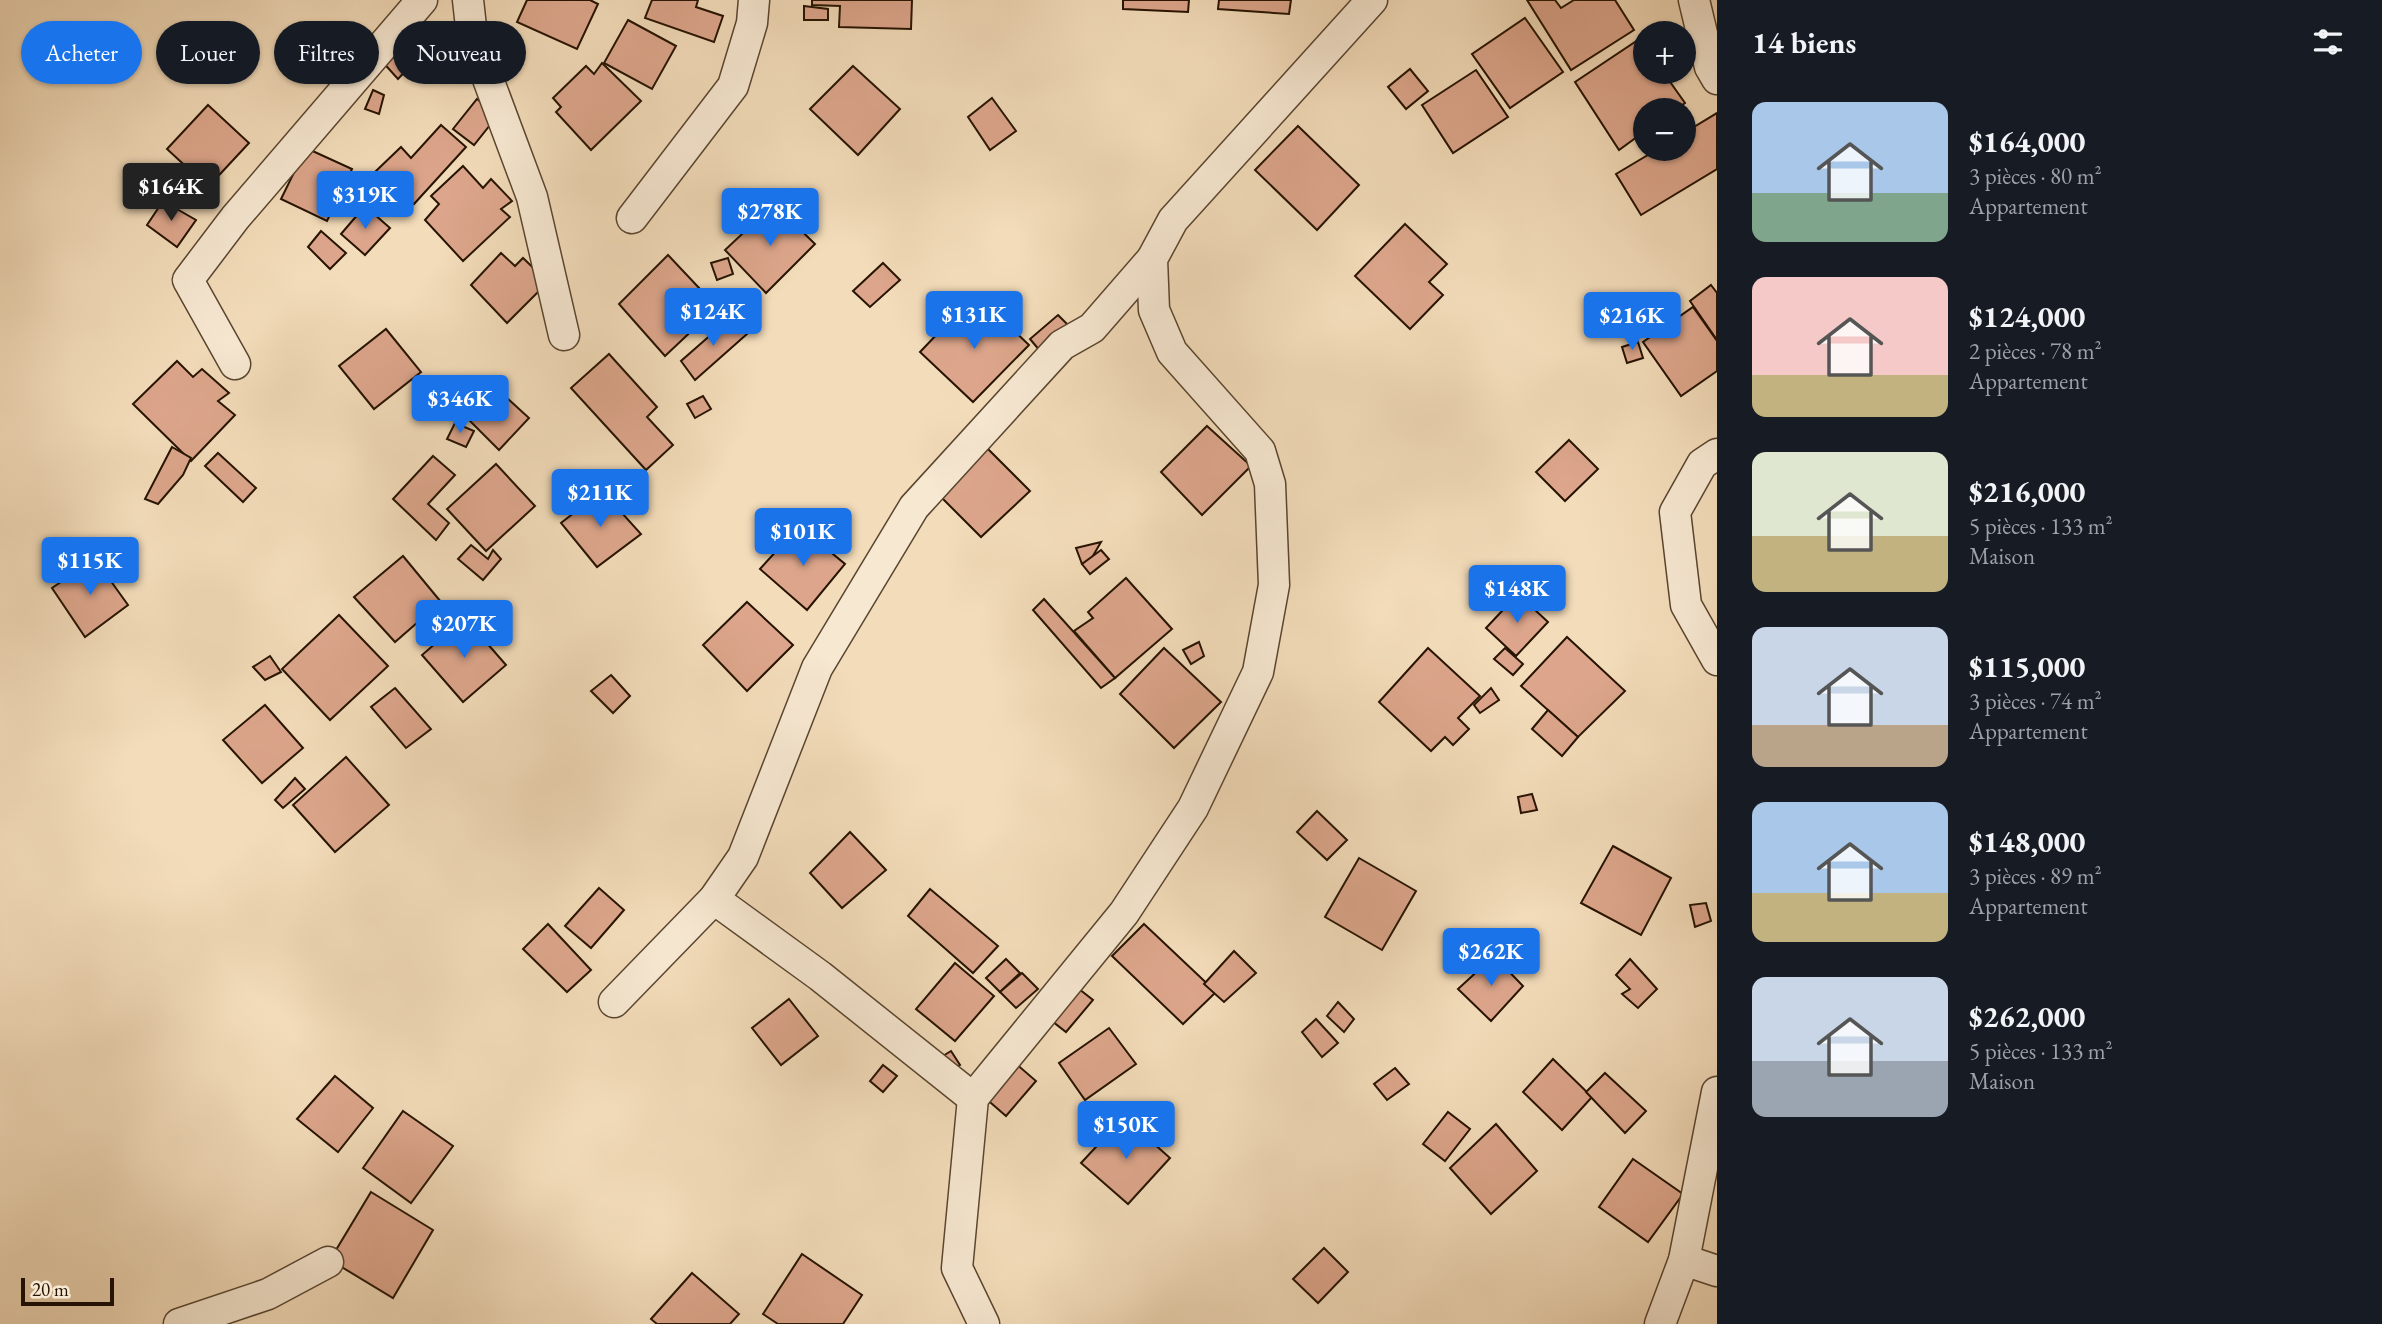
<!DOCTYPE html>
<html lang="fr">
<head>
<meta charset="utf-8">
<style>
	:root { --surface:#171b24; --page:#242831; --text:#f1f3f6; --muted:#9ea1a6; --accent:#1a73e8 }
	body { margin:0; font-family:"EB Garamond",serif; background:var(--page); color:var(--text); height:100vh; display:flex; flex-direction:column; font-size:26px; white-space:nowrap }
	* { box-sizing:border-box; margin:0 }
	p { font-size:23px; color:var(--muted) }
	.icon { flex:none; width:38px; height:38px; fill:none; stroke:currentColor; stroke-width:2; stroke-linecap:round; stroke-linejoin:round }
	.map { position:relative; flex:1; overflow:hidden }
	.panel { display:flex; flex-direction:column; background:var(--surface); width:665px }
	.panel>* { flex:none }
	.banner { position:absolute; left:21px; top:21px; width:665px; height:63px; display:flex; gap:14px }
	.buttons { position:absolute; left:1633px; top:21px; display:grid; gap:14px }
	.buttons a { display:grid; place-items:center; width:63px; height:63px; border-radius:50%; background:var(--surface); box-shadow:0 2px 5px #0004; font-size:35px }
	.scale { position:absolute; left:21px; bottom:18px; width:93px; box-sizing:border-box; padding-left:7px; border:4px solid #261301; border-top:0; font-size:19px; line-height:24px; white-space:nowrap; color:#261301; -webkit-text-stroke:5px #f7e8d2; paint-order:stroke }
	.price { position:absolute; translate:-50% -60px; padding:0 16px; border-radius:7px; background:var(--accent); color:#fff; font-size:23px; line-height:46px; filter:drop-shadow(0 2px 4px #0008) }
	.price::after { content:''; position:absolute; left:50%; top:42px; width:21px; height:16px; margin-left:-10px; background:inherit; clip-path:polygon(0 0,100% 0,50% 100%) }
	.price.on { background:#222; color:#fff }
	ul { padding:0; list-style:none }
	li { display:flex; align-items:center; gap:21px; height:175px; padding:0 35px }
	li span { display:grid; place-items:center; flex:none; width:196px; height:140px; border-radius:14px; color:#555 }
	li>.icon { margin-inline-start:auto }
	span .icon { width:84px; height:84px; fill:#fffc; stroke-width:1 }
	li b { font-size:30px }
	h2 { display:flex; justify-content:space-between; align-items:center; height:84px; padding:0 35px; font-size:30px }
	.tag { padding:0 24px; border-radius:32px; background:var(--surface); box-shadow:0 2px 5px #0004; font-size:24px; line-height:63px }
	.tag.on { background:var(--accent); color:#fff }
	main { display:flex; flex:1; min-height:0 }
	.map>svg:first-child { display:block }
</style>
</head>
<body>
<main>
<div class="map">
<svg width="1717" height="1324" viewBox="0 0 1717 1324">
	<rect width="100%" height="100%" fill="#f3dcba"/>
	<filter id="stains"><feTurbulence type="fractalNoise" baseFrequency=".00286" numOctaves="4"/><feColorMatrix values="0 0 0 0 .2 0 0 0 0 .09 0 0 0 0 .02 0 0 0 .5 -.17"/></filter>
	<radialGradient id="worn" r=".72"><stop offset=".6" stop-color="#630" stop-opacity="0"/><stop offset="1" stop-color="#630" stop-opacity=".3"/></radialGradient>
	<!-- building -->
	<g fill="#dda68c" stroke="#261301" stroke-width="2">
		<polygon points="527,0 590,0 598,4 577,49 517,22"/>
		<polygon points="652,0 698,0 696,7 723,16 714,42 645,18"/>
		<polygon points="812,0 912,0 911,29 839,27 840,6 812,5"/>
		<polygon points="1123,0 1189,0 1188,12 1123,9"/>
		<polygon points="1219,0 1291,0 1289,14 1218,9"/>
		<polygon points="1527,0 1555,0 1561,8 1574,0 1615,0 1634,30 1571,70"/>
		<polygon points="804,6 828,9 828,20 804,20"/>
		<polygon points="1525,18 1563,72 1510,108 1472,54"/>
		<polygon points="417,20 436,38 398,79 379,58"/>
		<polygon points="628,20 676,46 652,89 604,63"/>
		<polygon points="1641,38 1645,45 1645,72 1663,72 1685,103 1675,110 1645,110 1645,131 1619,150 1575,82"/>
		<polygon points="602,63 641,101 591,150 556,112 561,107 553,98 586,66 594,74"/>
		<polygon points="853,66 900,109 858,155 810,109"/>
		<polygon points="1410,69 1428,91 1406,109 1388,87"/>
		<polygon points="1476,70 1508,117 1453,153 1422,105"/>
		<polygon points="373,90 384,95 379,114 365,109"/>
		<polygon points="992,98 1016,131 990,150 968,117"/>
		<polygon points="477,99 498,115 474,145 453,129"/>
		<polygon points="208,105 249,143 208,187 167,149"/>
		<polygon points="1717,113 1717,169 1641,215 1616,174 1658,149 1684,149 1684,133"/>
		<polygon points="441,125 466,147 414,204 376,171 401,147 411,158"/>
		<polygon points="1298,126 1359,185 1317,230 1255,170"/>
		<polygon points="306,148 352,169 327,221 281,199"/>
		<polygon points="463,166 483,188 491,179 512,201 501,209 510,217 463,261 425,220 439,204 431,196"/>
		<polygon points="163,201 196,220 177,247 147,225"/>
		<polygon points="774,204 815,244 766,293 725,250"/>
		<polygon points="365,206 390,228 365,255 341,234"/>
		<polygon points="1405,224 1447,264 1429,282 1443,295 1410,329 1355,276"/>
		<polygon points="321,231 346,253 330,269 308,247"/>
		<polygon points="501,253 515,266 523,258 548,282 507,323 471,285"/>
		<polygon points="668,255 717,307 665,356 619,304"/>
		<polygon points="728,258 733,274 717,280 711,263"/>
		<polygon points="883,263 900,280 870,307 853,291"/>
		<polygon points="1711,285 1717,293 1717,340 1690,301"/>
		<polygon points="1693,307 1717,341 1717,371 1681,396 1643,342"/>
		<polygon points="962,308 976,322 990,308 1029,345 973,402 920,352"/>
		<polygon points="1058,315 1074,331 1046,358 1030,339"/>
		<polygon points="730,318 747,334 695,380 681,361"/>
		<polygon points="386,329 421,372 374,409 339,366"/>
		<polygon points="1638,342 1643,358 1627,363 1622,347"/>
		<polygon points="609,354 657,407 647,417 673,445 646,470 571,388"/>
		<polygon points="177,361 193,377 202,369 229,393 218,401 235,415 191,461 133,404"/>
		<polygon points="496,388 529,418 499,450 469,420"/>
		<polygon points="703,396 711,409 695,418 687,404"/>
		<polygon points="455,423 474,431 466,447 447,439"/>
		<polygon points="1207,426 1251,466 1202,515 1161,472"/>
		<polygon points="1569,440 1598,469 1565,501 1536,472"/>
		<polygon points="984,445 1030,491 981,537 938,494"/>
		<polygon points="172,447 191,458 183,475 158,504 145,499"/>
		<polygon points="218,453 256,488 243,502 205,466"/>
		<polygon points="433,456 455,475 428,504 449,523 436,540 393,499"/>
		<polygon points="496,464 535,506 486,551 447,509"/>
		<polygon points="602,491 641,534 597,567 561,523"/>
		<polygon points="799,526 845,564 807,610 760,569"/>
		<polygon points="1101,542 1090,561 1082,564 1076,548"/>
		<polygon points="471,545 488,559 493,550 501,559 483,580 458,559"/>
		<polygon points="1101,550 1109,559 1090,574 1082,564"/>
		<polygon points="403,556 441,602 395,642 354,597"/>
		<polygon points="95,559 128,605 85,637 52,588"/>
		<polygon points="1126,578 1172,629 1115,678 1074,631 1093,618 1088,612"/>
		<polygon points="1518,594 1548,622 1516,656 1486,628"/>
		<polygon points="1044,599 1115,678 1101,688 1033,610"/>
		<polygon points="747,602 793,645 747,691 703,645"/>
		<polygon points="339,615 388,666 330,720 282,669"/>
		<polygon points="465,618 506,665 463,702 422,655"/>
		<polygon points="1567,637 1625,691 1578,737 1521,686"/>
		<polygon points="1199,642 1204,656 1191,664 1183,650"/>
		<polygon points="1164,648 1221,702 1174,748 1120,694"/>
		<polygon points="1428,648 1480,696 1458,718 1469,729 1453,745 1445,737 1431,751 1379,702"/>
		<polygon points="1505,648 1523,664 1513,675 1494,659"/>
		<polygon points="270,656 281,672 265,680 253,667"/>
		<polygon points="611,675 630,696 613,713 591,691"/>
		<polygon points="395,688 431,729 406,748 371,707"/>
		<polygon points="1491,688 1499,700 1480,713 1474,705"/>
		<polygon points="265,705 303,748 262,783 223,740"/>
		<polygon points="1548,710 1578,737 1562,756 1532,729"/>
		<polygon points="346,757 389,805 335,852 293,805"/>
		<polygon points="295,778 305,789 283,808 275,800"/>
		<polygon points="1532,794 1537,810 1521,813 1518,797"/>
		<polygon points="1317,811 1347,840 1327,860 1297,832"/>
		<polygon points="850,832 886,870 842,908 810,873"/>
		<polygon points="1613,846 1671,878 1641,935 1581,903"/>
		<polygon points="1359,858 1416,891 1382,950 1325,917"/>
		<polygon points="599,888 624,910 591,948 565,926"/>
		<polygon points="930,889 998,946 973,973 908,916"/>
		<polygon points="1706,903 1711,921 1695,927 1690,905"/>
		<polygon points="548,924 591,970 567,992 523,949"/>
		<polygon points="1144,924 1216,992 1183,1024 1112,956"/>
		<polygon points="1234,951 1256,973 1224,1002 1204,984"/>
		<polygon points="1494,956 1523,986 1491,1021 1458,989"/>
		<polygon points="1006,959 1020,973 1000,992 986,978"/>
		<polygon points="1630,959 1657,989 1638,1008 1622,994 1630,989 1616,975"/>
		<polygon points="955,963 994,996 955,1041 916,1009"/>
		<polygon points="1022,973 1038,989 1016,1008 1000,992"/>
		<polygon points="1079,989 1093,1000 1066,1032 1052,1021"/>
		<polygon points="789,999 818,1036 781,1065 752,1028"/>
		<polygon points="1338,1002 1354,1019 1344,1032 1327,1016"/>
		<polygon points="1316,1019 1338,1043 1322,1057 1302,1032"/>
		<polygon points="1109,1028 1136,1064 1085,1100 1059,1063"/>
		<polygon points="951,1051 960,1065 946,1073 938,1059"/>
		<polygon points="1553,1059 1592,1097 1562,1130 1523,1092"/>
		<polygon points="1014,1062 1036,1081 1006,1116 984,1097"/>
		<polygon points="883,1065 897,1076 883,1092 870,1081"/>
		<polygon points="1395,1068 1409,1084 1387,1100 1374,1084"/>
		<polygon points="1605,1073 1646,1111 1625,1133 1586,1092"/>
		<polygon points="335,1076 373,1108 338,1152 297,1119"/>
		<polygon points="403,1111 453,1146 411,1203 363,1168"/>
		<polygon points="1448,1112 1470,1129 1445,1161 1423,1144"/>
		<polygon points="1124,1117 1170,1158 1128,1204 1081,1163"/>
		<polygon points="1496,1124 1537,1171 1491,1214 1450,1168"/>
		<polygon points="1633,1159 1683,1194 1648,1242 1599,1207"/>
		<polygon points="371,1192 433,1230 393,1298 330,1260"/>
		<polygon points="1324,1248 1348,1272 1318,1303 1293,1279"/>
		<polygon points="802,1254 862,1295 843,1324 778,1324 763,1314"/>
		<polygon points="692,1273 739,1314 730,1324 657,1324 651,1319"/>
	</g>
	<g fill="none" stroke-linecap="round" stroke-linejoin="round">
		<defs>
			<g id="minor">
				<polyline points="468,0 472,36 532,197 564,335"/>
				<polyline points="1694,0 1710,67 1717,79"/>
				<polyline points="632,218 733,86 752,23 754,0"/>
				<polyline points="235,364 188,280 235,218 422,0"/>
				<polyline points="1717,454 1702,464 1675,512 1686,605 1717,660"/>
				<polyline points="714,899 820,976 973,1098"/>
				<polyline points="614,1002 714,899 743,857 817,668 914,507 1062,345 1092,328 1152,259"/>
				<polyline points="1684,1260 1717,1271"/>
				<polyline points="179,1324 268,1294 328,1262"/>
				<polyline points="984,1324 957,1268 973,1098 1124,913 1193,808 1258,672 1274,585 1270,484 1260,451 1172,352 1154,310 1152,259 1173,220 1372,0"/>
				<polyline points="1660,1324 1684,1260 1717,1092"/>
			</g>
		</defs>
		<!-- minor casing -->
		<use href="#minor" stroke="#59452f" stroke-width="33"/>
		<!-- minor -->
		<use href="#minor" stroke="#f7e8d2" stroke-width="30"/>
	</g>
	<rect width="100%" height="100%" filter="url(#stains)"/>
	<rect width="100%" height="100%" fill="url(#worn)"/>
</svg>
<div class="buttons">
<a>+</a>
<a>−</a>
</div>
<div class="scale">20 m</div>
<b class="price on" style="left:171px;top:223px">$164K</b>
<b class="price" style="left:365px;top:231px">$319K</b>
<b class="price" style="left:770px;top:248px">$278K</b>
<b class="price" style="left:713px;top:348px">$124K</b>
<b class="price" style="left:974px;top:351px">$131K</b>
<b class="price" style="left:1632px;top:352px">$216K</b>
<b class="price" style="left:460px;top:435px">$346K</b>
<b class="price" style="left:600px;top:529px">$211K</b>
<b class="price" style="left:803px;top:568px">$101K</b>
<b class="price" style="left:90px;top:597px">$115K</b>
<b class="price" style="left:1517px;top:625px">$148K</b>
<b class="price" style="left:464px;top:660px">$207K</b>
<b class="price" style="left:1491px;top:988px">$262K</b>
<b class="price" style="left:1126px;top:1161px">$150K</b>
<div class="banner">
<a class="tag on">Acheter</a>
<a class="tag">Louer</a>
<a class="tag">Filtres</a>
<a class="tag">Nouveau</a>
</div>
</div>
<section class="panel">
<h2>14 biens<svg class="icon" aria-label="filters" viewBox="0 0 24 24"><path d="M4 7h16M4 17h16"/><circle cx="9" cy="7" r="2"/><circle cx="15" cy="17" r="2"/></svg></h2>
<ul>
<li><span style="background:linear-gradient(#a9c7e8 65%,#7fa58c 0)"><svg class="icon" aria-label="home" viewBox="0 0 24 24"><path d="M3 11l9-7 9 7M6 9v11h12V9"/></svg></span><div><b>$164,000</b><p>3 pièces · 80 m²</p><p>Appartement</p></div></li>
<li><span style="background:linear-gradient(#f6c9c9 70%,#c2b280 0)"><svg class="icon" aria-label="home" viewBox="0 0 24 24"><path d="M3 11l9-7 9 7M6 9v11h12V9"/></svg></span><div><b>$124,000</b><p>2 pièces · 78 m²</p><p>Appartement</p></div></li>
<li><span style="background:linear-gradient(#dfe7d0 60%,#c2b280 0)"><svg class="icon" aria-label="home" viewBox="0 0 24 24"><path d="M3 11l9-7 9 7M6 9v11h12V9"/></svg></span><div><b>$216,000</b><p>5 pièces · 133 m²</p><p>Maison</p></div></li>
<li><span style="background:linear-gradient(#c9d6e8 70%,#b9a48a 0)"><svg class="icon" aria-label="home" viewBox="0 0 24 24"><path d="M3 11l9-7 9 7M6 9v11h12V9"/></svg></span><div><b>$115,000</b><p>3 pièces · 74 m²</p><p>Appartement</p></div></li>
<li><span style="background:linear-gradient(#a9c7e8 65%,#c2b280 0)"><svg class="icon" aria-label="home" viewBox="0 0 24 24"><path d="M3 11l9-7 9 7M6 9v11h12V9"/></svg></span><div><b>$148,000</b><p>3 pièces · 89 m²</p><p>Appartement</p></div></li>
<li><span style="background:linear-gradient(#c9d6e8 60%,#9aa5b1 0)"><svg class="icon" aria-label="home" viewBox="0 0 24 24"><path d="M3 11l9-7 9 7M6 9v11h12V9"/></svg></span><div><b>$262,000</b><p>5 pièces · 133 m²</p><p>Maison</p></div></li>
</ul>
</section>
</main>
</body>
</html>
